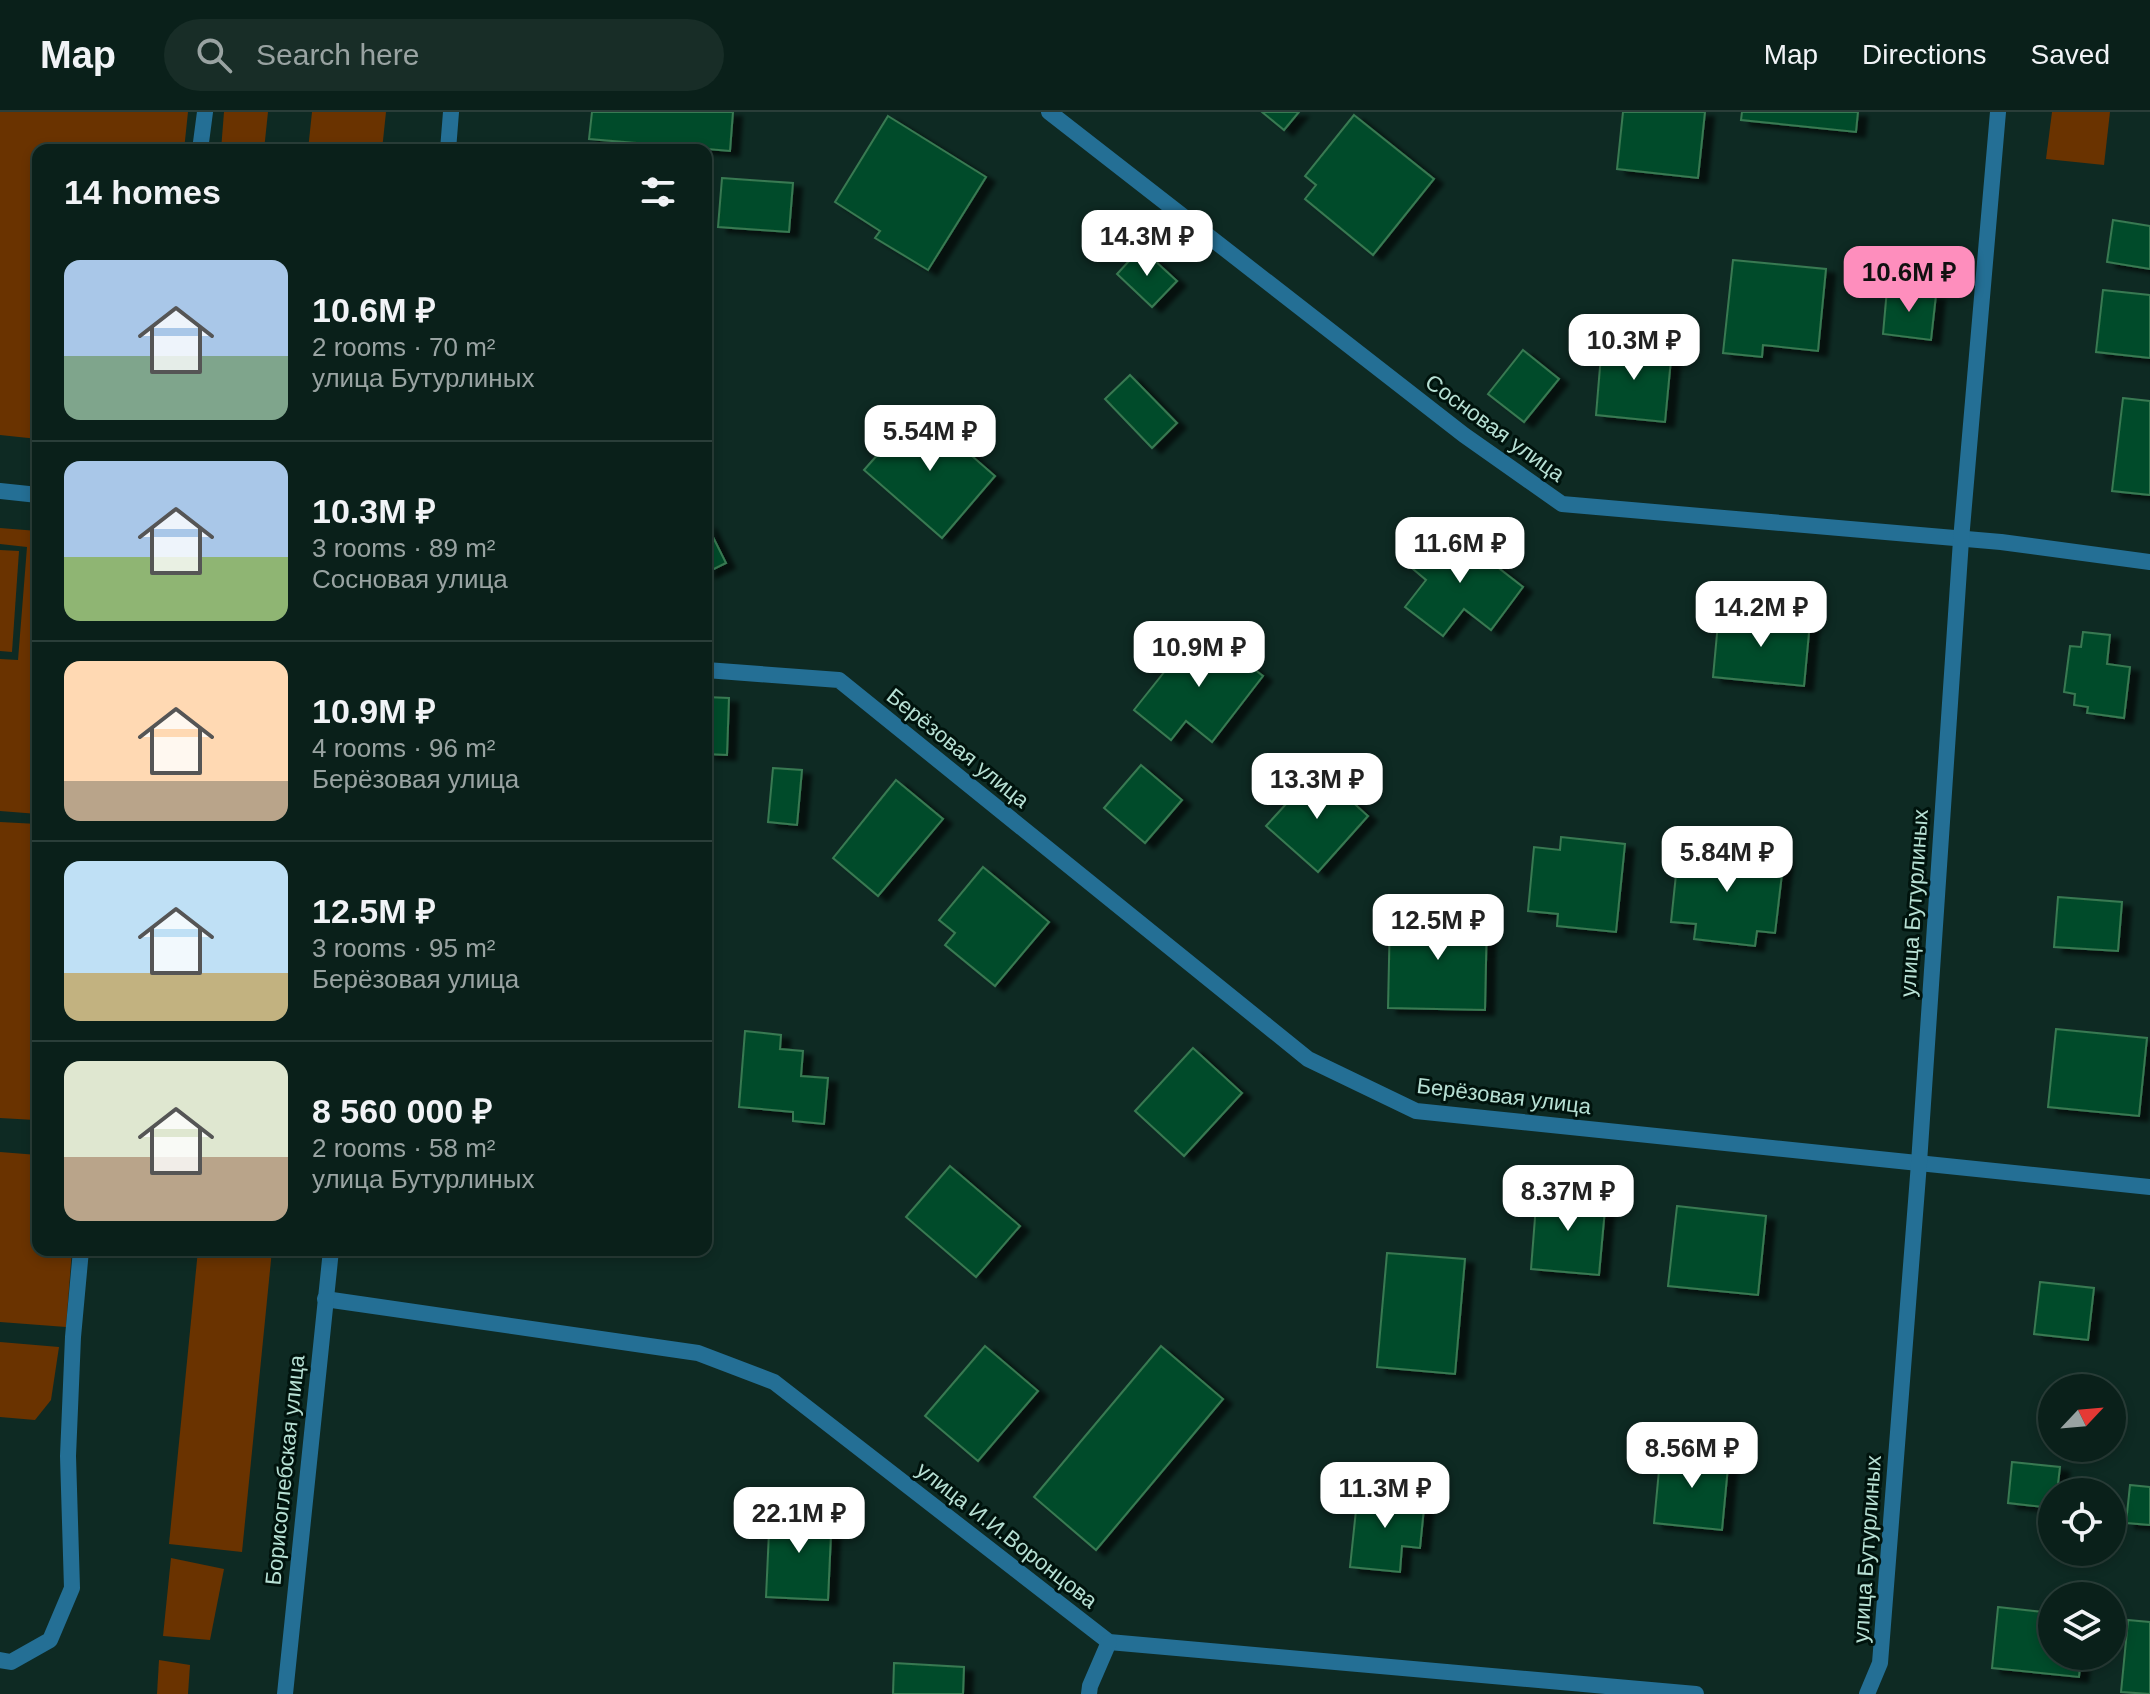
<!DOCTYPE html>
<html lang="en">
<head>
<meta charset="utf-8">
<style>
	:root { --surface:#0a201a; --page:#182d27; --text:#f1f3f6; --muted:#99a3a2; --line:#2a3e39; --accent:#fe8ebd }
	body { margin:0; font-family:Helvetica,sans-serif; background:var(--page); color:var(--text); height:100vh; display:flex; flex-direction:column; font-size:30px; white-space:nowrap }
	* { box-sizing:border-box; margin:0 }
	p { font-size:26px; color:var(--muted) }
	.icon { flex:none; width:44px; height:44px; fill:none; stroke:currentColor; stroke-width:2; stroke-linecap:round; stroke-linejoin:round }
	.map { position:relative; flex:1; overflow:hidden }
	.sheet { position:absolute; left:32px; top:32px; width:680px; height:1112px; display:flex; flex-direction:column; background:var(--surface); border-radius:16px; box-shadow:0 4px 12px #0003,0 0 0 2px var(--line) }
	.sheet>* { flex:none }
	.needle { width:52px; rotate:64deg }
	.buttons { position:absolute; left:2038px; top:1262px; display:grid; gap:16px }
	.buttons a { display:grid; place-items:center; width:88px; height:88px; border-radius:50%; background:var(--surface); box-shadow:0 4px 12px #0003,0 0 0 2px var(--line); font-size:40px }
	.price { position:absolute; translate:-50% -68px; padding:0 18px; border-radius:16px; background:#fff; color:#222; font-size:26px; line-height:52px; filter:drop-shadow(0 2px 4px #0008) }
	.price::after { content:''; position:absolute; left:50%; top:48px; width:24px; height:18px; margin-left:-12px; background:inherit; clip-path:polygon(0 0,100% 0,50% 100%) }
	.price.selected { background:var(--accent); color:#111 }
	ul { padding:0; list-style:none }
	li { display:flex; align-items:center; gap:24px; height:200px; padding:0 32px }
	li+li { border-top:2px solid var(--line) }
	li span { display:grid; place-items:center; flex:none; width:224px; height:160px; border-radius:16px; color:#555 }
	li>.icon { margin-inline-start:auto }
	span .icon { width:96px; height:96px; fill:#fffc; stroke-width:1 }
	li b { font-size:34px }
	h2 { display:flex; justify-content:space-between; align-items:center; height:96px; padding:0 32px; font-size:34px }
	header { display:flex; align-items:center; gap:48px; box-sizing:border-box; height:112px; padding:0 40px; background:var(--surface); border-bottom:2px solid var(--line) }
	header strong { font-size:38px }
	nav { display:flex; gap:44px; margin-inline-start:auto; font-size:28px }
	.search { width:560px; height:72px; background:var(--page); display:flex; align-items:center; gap:20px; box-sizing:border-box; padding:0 28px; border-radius:44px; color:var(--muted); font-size:30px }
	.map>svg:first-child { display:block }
</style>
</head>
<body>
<header>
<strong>Map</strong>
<div class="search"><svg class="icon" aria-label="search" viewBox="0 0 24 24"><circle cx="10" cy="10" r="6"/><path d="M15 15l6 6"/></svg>Search here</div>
<nav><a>Map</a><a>Directions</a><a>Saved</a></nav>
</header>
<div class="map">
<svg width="2150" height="1582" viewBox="0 0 2150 1582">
	<defs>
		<filter id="shadow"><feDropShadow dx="9" dy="5" stdDeviation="2" flood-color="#0009"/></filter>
	</defs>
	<rect width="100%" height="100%" fill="#0e2a23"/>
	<!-- green -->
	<g fill="#6a3300">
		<polygon points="0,0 188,0 184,38 38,38 38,327 0,323"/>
		<polygon points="224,0 268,0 264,38 221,38"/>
		<polygon points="312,0 386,0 382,38 308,38"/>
		<polygon points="2052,0 2110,0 2104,53 2046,47"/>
		<polygon points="0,416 38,419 38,702 0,699 0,547 18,548 27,435 0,432"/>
		<polygon points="0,438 19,439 12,540 0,539"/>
		<polygon points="0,710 38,712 38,950 35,1008 0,1006"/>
		<polygon points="0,1040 38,1043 38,1138 72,1138 66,1215 0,1210"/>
		<polygon points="198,1138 272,1138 242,1440 169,1432"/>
		<polygon points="0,1230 59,1235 51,1288 35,1308 0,1305"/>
		<polygon points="171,1446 224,1457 210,1528 163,1524"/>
		<polygon points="159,1548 190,1553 188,1582 157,1582"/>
	</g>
	<!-- building -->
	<g fill="#064c29" stroke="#397a52" stroke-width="2" filter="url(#shadow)">
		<polygon points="592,0 733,0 730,39 589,27"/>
		<polygon points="1262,0 1299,0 1284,18"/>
		<polygon points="1623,0 1705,0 1698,66 1617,57"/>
		<polygon points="1742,0 1858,0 1856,20 1741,8"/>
		<polygon points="1354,3 1434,67 1373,143 1305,87 1316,73 1305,64"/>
		<polygon points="888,4 986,65 928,158 875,126 880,119 835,90"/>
		<polygon points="722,66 793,71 789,120 718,115"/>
		<polygon points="2113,108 2150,114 2150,157 2107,150"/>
		<polygon points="1141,136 1177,169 1152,195 1117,162"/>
		<polygon points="1733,148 1826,157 1818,239 1763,233 1762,245 1723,241"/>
		<polygon points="1887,177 1936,183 1931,228 1883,222"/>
		<polygon points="2103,178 2150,183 2150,246 2096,240"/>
		<polygon points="1602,231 1672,237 1665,310 1596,303"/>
		<polygon points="1523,238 1559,267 1524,310 1488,282"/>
		<polygon points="1130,263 1177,311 1152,336 1105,287"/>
		<polygon points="2123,286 2150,289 2150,383 2112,379"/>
		<polygon points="918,297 995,364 942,426 864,358"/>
		<polygon points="706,411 726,451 706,461"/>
		<polygon points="1446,415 1523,475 1491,518 1464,497 1443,524 1405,495 1426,468 1413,457"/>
		<polygon points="1719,500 1810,510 1804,574 1713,565"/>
		<polygon points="1200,515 1263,564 1212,630 1186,609 1171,628 1134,598"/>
		<polygon points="2083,520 2110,523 2107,552 2130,555 2124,606 2087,601 2088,595 2074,593 2075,582 2064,580 2070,534 2081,535"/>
		<polygon points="706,585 729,586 727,643 706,642"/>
		<polygon points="1141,653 1182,688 1145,731 1104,696"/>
		<polygon points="773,656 802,658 797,713 768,710"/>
		<polygon points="1317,658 1368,704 1318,760 1266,714"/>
		<polygon points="896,668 943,707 878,784 833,746"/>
		<polygon points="1561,725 1625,732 1616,820 1557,814 1558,802 1528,799 1534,735 1560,738"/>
		<polygon points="1679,734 1784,745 1775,821 1757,819 1755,834 1694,827 1696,812 1671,810"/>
		<polygon points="983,755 1049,810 995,874 945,833 955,821 939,808"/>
		<polygon points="2058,785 2122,790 2118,839 2054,835"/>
		<polygon points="1390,803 1487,804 1485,898 1388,896"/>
		<polygon points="2056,917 2147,926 2139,1004 2048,995"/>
		<polygon points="745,919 781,923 780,937 803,939 801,964 828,966 824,1012 793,1009 793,1000 739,995"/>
		<polygon points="1193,936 1242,981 1184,1044 1135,999"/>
		<polygon points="950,1054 1020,1114 976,1165 906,1105"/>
		<polygon points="1537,1080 1606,1086 1599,1163 1531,1157"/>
		<polygon points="1677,1094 1766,1104 1758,1183 1668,1174"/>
		<polygon points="1387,1141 1465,1147 1455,1262 1377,1255"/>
		<polygon points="2040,1170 2094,1176 2088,1228 2034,1222"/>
		<polygon points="985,1234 1038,1279 978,1349 925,1304"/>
		<polygon points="1161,1234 1223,1287 1096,1438 1034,1385"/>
		<polygon points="1661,1337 1729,1344 1722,1418 1654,1411"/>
		<polygon points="2012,1350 2060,1355 2057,1380 2052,1380 2052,1396 2008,1391"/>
		<polygon points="2130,1373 2150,1375 2150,1413 2126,1411"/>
		<polygon points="1358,1379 1425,1386 1420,1436 1402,1434 1400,1460 1350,1455"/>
		<polygon points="770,1398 832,1401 828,1488 766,1485"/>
		<polygon points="1998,1495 2052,1501 2052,1544 2081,1544 2079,1565 1992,1556"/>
		<polygon points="2128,1508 2150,1510 2150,1582 2121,1580"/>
		<polygon points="894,1551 964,1555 963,1582 893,1582"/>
	</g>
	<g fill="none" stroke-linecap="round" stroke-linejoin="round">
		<!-- service -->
		<g stroke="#246f95" stroke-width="16">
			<polyline points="200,38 205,0"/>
			<polyline points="0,379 38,383"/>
			<polyline points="0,1548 11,1550 50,1528 72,1476 68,1344 73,1225 81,1138"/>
		</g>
		<!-- minor -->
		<g stroke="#246f95" stroke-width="16">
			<polyline points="1049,0 1464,323 1562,392 2001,430 2150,450"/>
			<polyline points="706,558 839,568 1308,947 1416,999 2150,1075"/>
			<polyline points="325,1187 698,1241 774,1270 1109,1530 1696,1582"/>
			<polyline points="1089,1582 1090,1574 1109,1530"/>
			<polyline points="1867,1582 1880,1551 1919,1051 1961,428 1998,0"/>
		</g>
		<!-- tertiary -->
		<g stroke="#246f95" stroke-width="16">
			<polyline points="448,38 451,0"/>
			<polyline points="285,1582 331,1138"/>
		</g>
	</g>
	<g text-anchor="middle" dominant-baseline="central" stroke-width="6" stroke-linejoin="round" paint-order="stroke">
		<!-- street labels -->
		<g font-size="22" fill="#b7e0d4" stroke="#00130d">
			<text transform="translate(1495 316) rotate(36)">Сосновая улица</text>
			<text transform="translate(958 636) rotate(39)">Берёзовая улица</text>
			<text transform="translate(1914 791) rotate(-86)">улица Бутурлиных</text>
			<text transform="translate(1504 984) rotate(7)">Берёзовая улица</text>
			<text transform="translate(285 1358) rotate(-84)">Борисоглебская улица</text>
			<text transform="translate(1007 1423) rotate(38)">улица И.И.Воронцова</text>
			<text transform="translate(1867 1437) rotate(-86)">улица Бутурлиных</text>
		</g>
	</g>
</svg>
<div class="buttons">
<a><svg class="needle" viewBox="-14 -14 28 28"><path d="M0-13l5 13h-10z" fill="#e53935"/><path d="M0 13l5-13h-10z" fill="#99a3a2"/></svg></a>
<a><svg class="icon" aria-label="locate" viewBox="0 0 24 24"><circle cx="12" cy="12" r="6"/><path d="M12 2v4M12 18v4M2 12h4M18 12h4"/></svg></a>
<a><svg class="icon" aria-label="layers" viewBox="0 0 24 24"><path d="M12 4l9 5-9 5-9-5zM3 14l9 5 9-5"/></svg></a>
</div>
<b class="price" style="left:1147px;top:166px">14.3M ₽</b>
<b class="price selected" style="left:1909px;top:202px">10.6M ₽</b>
<b class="price" style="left:1634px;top:270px">10.3M ₽</b>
<b class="price" style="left:930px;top:361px">5.54M ₽</b>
<b class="price" style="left:1460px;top:473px">11.6M ₽</b>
<b class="price" style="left:1761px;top:537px">14.2M ₽</b>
<b class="price" style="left:1199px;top:577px">10.9M ₽</b>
<b class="price" style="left:1317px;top:709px">13.3M ₽</b>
<b class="price" style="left:1727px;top:782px">5.84M ₽</b>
<b class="price" style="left:1438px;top:850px">12.5M ₽</b>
<b class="price" style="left:1568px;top:1121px">8.37M ₽</b>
<b class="price" style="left:1692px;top:1378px">8.56M ₽</b>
<b class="price" style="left:1385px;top:1418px">11.3M ₽</b>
<b class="price" style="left:799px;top:1443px">22.1M ₽</b>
<section class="sheet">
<h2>14 homes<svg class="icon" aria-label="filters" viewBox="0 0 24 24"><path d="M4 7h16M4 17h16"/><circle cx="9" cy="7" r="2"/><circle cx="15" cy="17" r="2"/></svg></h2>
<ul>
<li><span style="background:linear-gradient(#a9c7e8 60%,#7fa58c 0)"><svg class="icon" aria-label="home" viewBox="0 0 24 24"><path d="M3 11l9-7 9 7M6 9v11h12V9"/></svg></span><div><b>10.6M ₽</b><p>2 rooms · 70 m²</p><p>улица Бутурлиных</p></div></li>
<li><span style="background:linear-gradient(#a9c7e8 60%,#8fb573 0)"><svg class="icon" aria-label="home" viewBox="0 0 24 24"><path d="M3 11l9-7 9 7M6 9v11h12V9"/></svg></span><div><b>10.3M ₽</b><p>3 rooms · 89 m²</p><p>Сосновая улица</p></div></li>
<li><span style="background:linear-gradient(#ffd9b3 75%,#b9a48a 0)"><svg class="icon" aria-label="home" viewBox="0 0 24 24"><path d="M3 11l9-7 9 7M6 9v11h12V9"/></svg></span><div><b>10.9M ₽</b><p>4 rooms · 96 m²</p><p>Берёзовая улица</p></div></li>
<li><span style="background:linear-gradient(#bfe0f5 70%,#c2b280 0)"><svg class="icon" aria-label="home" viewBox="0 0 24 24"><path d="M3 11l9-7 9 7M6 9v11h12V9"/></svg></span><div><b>12.5M ₽</b><p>3 rooms · 95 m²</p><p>Берёзовая улица</p></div></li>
<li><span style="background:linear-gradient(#dfe7d0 60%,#b9a48a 0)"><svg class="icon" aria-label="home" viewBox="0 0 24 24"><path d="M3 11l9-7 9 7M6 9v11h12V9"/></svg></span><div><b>8 560 000 ₽</b><p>2 rooms · 58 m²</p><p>улица Бутурлиных</p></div></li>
</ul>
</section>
</div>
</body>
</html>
